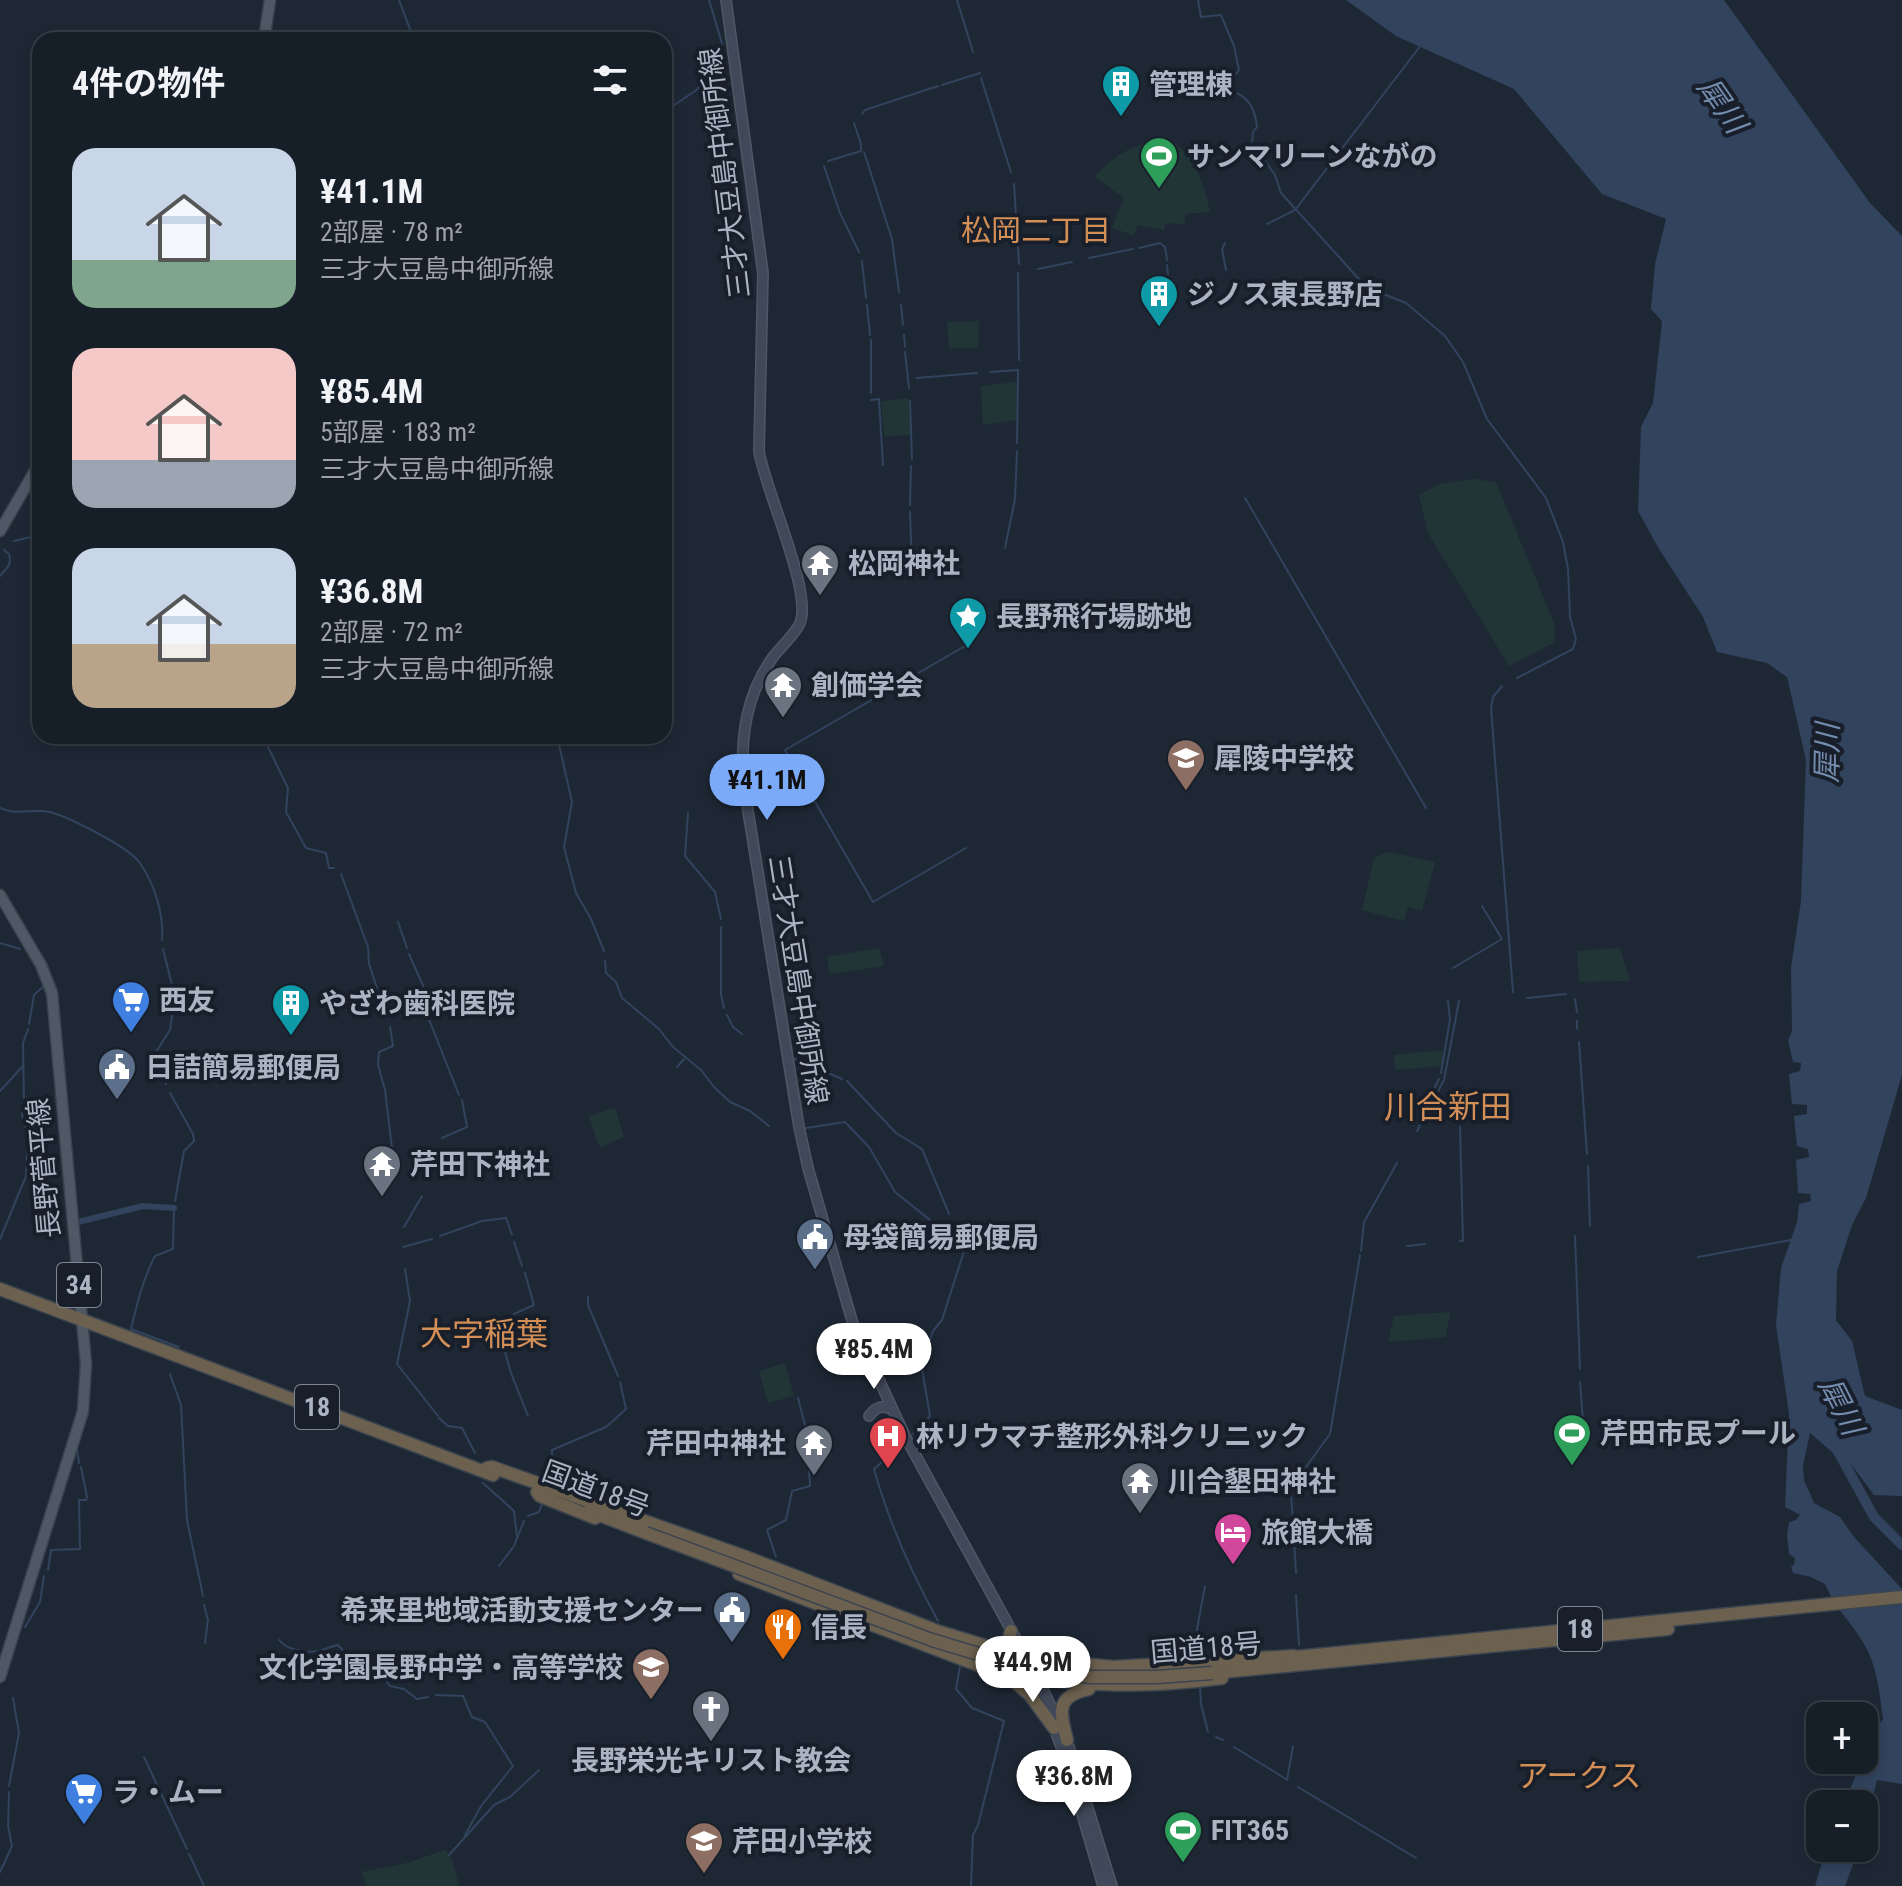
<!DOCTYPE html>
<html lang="ja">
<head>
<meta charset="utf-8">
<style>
	:root { --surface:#161e28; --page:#232b34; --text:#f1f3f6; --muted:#9ea2a8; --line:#353c45; --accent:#7baaf8 }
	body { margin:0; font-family:"Roboto Condensed","Noto Sans JP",sans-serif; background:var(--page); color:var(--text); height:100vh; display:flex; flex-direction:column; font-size:30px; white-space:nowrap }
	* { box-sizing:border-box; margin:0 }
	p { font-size:26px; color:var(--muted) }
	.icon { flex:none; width:44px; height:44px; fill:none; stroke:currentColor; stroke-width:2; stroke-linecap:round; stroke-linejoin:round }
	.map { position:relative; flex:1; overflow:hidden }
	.sheet { position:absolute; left:32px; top:32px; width:640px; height:712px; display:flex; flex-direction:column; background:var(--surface); border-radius:24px; box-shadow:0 4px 12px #0003,0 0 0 2px var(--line) }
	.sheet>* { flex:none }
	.tools { position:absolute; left:1806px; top:1702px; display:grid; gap:16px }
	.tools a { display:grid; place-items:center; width:72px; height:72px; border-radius:16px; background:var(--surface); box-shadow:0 4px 12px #0003,0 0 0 2px var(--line); font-size:40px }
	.price { position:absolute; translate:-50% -68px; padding:0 18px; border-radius:28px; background:#fff; color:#222; font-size:26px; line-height:52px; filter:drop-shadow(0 2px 4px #0008) }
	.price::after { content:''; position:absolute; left:50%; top:48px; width:24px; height:18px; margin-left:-12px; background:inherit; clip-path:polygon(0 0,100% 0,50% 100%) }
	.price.selected { background:var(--accent); color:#111 }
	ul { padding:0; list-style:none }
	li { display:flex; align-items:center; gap:24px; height:200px; padding:0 40px }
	li span { display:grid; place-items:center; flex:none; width:224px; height:160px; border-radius:24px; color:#555 }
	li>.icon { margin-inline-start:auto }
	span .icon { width:96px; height:96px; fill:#fffc; stroke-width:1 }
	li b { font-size:34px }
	h2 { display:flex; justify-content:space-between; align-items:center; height:96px; padding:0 40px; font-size:34px }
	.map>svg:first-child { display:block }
</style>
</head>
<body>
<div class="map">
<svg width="1902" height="1886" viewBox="0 0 1902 1886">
	<rect width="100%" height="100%" fill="#1e2835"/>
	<!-- green -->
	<g fill="#213537">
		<path d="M1165,139C1193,147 1205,186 1210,212L1185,214V224L1165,223L1164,230L1138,225L1133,235L1112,228L1124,198L1095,177C1111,156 1138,142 1165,139Z"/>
		<polygon points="979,321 978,348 949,348 947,322"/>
		<polygon points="1017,382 1016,420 983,425 981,386"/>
		<polygon points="909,398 912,435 884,436 881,401"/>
		<polygon points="1473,479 1496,482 1554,623 1555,642 1509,666 1428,533 1419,495 1440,484"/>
		<polygon points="1388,852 1435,862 1422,911 1408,907 1404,921 1362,910 1374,858"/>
		<polygon points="879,948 884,966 830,974 827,957"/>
		<polygon points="1620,948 1630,981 1579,982 1577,951"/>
		<polygon points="1443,1050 1442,1066 1395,1070 1394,1055"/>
		<polygon points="615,1108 624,1137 601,1147 598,1143 589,1116"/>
		<polygon points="1450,1312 1446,1337 1388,1342 1394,1316"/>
		<polygon points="785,1363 794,1396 768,1403 759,1371"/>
		<polygon points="445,1850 452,1860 459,1886 366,1886 362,1872 407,1863"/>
	</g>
	<!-- water -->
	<g fill="#31435d">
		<path d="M1346,0H1724L1870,203L1902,236V1075L1866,1198L1852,1225L1837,1271L1836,1320L1852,1341L1865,1396L1902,1410V1496L1874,1495L1848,1460L1839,1458L1810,1433L1803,1466L1804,1480L1814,1503L1840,1517L1854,1537L1902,1589V1784L1877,1780L1864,1834V1804H1844L1862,1760H1864L1871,1735L1883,1719C1880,1696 1877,1665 1864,1644C1852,1623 1834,1607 1825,1584L1811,1577L1793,1573L1791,1566L1794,1565L1795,1558L1789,1554L1787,1535L1789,1522L1796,1520L1800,1515L1785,1507L1789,1414L1776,1325L1781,1268L1797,1222L1799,1204L1811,1201L1810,1194L1798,1193L1796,1160L1809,1157L1808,1149L1797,1146L1794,1116L1807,1114V1105L1792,1104L1789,1074L1800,1071L1801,1063L1793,1062L1788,1040L1792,1031L1791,968L1801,901L1806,760L1787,677L1767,663L1717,652L1703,617L1659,549L1638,511L1641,427L1653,403L1662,321L1651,309L1655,264L1666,219L1602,194L1514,89L1396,36Z"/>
		<polygon points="1826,1848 1859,1848 1845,1886 1815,1886"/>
	</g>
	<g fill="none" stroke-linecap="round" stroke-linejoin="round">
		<!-- stream -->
		<g stroke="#31435d" stroke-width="2">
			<polyline points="399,0 414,40"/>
			<polyline points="957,0 973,52"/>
			<path d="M1198,0L1201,17L1221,15L1234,46L1239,70L1228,84L1231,91C1249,96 1255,109 1257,127L1253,132L1252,143L1275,175L1281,193L1358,278L1373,290L1406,303L1445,336L1463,362L1487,419L1546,498L1563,542L1568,569L1570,617L1576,639L1573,649L1517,678"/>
			<polyline points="981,78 1011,172"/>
			<polyline points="942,85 980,73"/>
			<polyline points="664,112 698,89 707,59 721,52 723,47 709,0"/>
			<polyline points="862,114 865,110 938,86"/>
			<polyline points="864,152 892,239 899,292"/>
			<polyline points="828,161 861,151 861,144 854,123"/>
			<polyline points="824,166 840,213 859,252"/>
			<polyline points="1014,184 1019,264"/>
			<polyline points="1267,224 1295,210 1421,45"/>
			<polyline points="1225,243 1222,249 1226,270"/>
			<polyline points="1139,248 1160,243 1165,247 1167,260"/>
			<polyline points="1089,258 1133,249"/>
			<polyline points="862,261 866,298"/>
			<polyline points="1167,265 1168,274"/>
			<polyline points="1038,269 1072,262"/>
			<polyline points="1018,273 1019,360"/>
			<polyline points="867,305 870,335"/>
			<polyline points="901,305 903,325"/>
			<polyline points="904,335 905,347"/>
			<polyline points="905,352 909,388"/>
			<polyline points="990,372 1018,370 1017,443"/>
			<polyline points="917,378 977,373"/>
			<polyline points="871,393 871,340"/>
			<polyline points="871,400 879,399 883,465"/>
			<polyline points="910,401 912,459"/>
			<polyline points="1245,498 1426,808"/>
			<polyline points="910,505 911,466"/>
			<polyline points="910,512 912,566"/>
			<polyline points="14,541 31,537 40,539"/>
			<polyline points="1005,548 1015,499 1017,451"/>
			<path d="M0,576C7,568 12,565 9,554L4,550"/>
			<polyline points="1502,686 1493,697 1491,708 1513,992"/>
			<polyline points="262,736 263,737"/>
			<polyline points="557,736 572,802 564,847 576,893 591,919 604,951"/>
			<polyline points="267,745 288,788 286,812 306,848 326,853 329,868 334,868"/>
			<path d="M0,808C14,815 28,810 43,811C62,812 130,848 140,863C155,885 164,915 162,940"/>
			<polyline points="688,813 685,856 715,892 721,919"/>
			<polyline points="966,848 873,902 785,750 972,642"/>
			<polyline points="341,874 368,947 369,964 378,991 384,1000 387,1018"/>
			<polyline points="398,922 407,948"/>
			<polyline points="721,927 721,995 724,1008"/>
			<polyline points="0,943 20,949"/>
			<polyline points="163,949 175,997 170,1030 156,1052 156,1065 166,1084"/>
			<polyline points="409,954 428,997 428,1004"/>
			<polyline points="605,961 606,973 616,982 622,998 659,1029 673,1047 701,1070 714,1087 730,1102 750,1111 769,1126"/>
			<polyline points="1453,968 1502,939 1482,906"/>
			<polyline points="1527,998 1566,994"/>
			<polyline points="1575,999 1577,1012"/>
			<polyline points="426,1012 459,1095"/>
			<polyline points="727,1015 733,1027 742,1034"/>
			<polyline points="1577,1021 1577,1029"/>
			<polyline points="29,1024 34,995 44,986"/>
			<polyline points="390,1027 393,1046 379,1052 378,1065 385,1090 392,1148"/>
			<polyline points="1579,1042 1587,1154"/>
			<polyline points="795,1059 842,1079"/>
			<polyline points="677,1067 684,1059"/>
			<polyline points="1441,1073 1450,1019 1448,1001"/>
			<polyline points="847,1081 896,1133 922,1149 949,1214"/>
			<polyline points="0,1091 23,1066"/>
			<polyline points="170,1093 193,1134 194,1141 184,1151 175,1201"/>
			<polyline points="1431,1095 1439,1079"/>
			<polyline points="1460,1127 1463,1241 1460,1241"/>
			<polyline points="806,1128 845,1122 869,1147 895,1192 965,1248 942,1320 933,1331 923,1361"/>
			<polyline points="1417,1131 1444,1080 1459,1001"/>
			<polyline points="442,1138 467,1127 462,1100"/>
			<polyline points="1588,1166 1590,1226"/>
			<path d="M174,1208L173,1249L155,1256C143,1279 137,1304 131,1329L179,1347"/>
			<polyline points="404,1227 422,1196"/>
			<polyline points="440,1236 482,1221 506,1218 512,1235"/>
			<polyline points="1575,1236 1580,1369"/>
			<polyline points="0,1239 26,1176 28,1135 22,1115 24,1101 23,1043 28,1029"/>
			<polyline points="514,1242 522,1266"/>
			<polyline points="1407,1246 1425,1244"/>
			<polyline points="403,1247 432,1239"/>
			<polyline points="1361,1251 1364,1222 1397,1163"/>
			<polyline points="1698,1257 1791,1240"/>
			<polyline points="405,1269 410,1301 397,1364 438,1416"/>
			<polyline points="525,1273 534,1305 498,1321 497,1324 511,1373 528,1416"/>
			<polyline points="588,1297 588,1305 618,1376"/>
			<polyline points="170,1374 181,1405 187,1520 203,1596"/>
			<polyline points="1580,1382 1584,1434"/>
			<polyline points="439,1418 448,1426 462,1428 475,1453"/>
			<polyline points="913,1434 930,1416 922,1369"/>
			<path d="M900,1446L874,1469C889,1523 911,1572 938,1621"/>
			<polyline points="77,1449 79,1463"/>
			<polyline points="552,1481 552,1450 606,1427 626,1409 620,1382"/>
			<polyline points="483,1483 514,1511 517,1537"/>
			<polyline points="528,1516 539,1512 542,1504"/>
			<polyline points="776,1557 767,1530 786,1520 792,1491 810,1486 807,1433 798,1398"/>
			<polyline points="499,1566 514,1546 524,1521"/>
			<polyline points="48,1570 51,1550 80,1549 79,1500 86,1500 87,1497 81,1467"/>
			<polyline points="1296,1573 1291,1492 1292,1486 1330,1434 1360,1255"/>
			<polyline points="1296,1595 1299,1645"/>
			<polyline points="204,1605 208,1620 205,1643"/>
			<polyline points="25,1627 40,1602 44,1576"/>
			<path d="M279,1640C287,1650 305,1653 318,1651C326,1650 330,1646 338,1645L347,1655L365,1658L378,1666"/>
			<polyline points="1198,1654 1197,1629 1205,1586"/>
			<polyline points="960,1666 956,1689 972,1708 1004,1721 978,1825 973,1835 971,1886"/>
			<polyline points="387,1671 387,1682 390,1686 404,1689 417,1699 428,1697"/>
			<polyline points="1200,1687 1201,1704 1208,1732"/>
			<polyline points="436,1695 463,1696 472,1717 485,1722 513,1766 481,1806 465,1835"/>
			<polyline points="1216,1737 1223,1740"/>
			<polyline points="1234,1747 1286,1779"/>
			<polyline points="144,1757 187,1849"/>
			<polyline points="1287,1780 1293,1746"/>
			<polyline points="9,1786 19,1733 13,1698"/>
			<polyline points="1298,1787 1416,1858"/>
			<polyline points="189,1854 204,1886"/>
			<polyline points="449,1855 494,1805 510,1797 539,1770"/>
			<polyline points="0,1872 12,1846 8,1826 9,1792"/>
		</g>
		<!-- canal -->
		<polyline stroke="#31435d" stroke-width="6" points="78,1222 143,1206 174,1208"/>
		<!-- river -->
		<polyline stroke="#31435d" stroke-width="10" points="1836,1448 1874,1517 1902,1545"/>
		<defs>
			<g id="secondary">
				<path d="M726,0L763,273L759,451C764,487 813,592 800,623C796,633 780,648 773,657C746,695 741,735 743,780L799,1127L808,1168L853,1324L906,1438L1026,1657"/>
				<path d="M869,1416C876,1407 881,1405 892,1409"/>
				<polyline points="1037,1677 1067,1740 1112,1886"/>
				<polyline points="1053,1725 1067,1763 1103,1886"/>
			</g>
			<g id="primary">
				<polyline points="264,40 270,0"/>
				<polyline points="0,531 40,462"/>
				<polyline points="0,895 41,965 52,993 86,1364 83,1411 0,1677"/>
			</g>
			<g id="highway">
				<polyline points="0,1289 493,1475"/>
				<polyline points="487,1468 492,1467 746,1557 940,1632 999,1650 1047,1661 1114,1667 1294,1656"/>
				<polyline points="537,1492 540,1496 595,1518"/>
				<polyline points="589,1511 646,1533"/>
				<polyline points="739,1574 1009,1677 1030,1695 1054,1728"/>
				<polyline points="999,1650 1007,1647 1011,1631"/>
				<polyline points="1286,1658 1902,1597"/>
				<path d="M1006,1673C1080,1687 1147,1688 1222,1678"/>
				<polyline points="1212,1673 1668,1629"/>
				<path d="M1067,1740C1060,1712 1055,1696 1089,1689"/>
			</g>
		</defs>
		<!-- secondary casing -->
		<use href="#secondary" stroke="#4f5764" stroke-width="12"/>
		<!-- primary casing -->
		<use href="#primary" stroke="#3b434f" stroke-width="13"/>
		<!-- highway casing -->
		<use href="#highway" stroke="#3c4450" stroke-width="15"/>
		<!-- secondary -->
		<use href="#secondary" stroke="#404959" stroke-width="9"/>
		<!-- primary -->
		<use href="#primary" stroke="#4f5966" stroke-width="10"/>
		<!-- highway -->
		<use href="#highway" stroke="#6c614f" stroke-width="12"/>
		<defs>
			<polyline id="highway-bridge" points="646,1533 932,1640 1015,1665 1090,1677 1157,1677 1212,1673"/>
		</defs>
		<!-- highway-bridge casing -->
		<use href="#highway-bridge" stroke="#3c4450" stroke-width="15" stroke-linecap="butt"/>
		<!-- highway-bridge -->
		<use href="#highway-bridge" stroke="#6c614f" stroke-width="12"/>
	</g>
	<!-- icons -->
	<defs>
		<symbol id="building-pin" viewBox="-11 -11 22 30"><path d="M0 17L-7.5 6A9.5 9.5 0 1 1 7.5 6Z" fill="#0f9aa8" stroke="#181f2a"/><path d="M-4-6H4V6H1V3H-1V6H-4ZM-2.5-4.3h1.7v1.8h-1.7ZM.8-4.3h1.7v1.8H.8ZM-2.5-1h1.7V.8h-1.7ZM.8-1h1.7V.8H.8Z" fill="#fff"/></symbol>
		<symbol id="stadium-pin" viewBox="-11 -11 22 30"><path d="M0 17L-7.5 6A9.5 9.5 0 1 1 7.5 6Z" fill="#2e9e5b" stroke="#181f2a"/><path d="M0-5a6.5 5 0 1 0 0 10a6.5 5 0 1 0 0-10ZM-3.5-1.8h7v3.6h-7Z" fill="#fff"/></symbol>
		<symbol id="temple-pin" viewBox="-11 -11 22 30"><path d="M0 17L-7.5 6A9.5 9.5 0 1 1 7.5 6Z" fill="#6b7280" stroke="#181f2a"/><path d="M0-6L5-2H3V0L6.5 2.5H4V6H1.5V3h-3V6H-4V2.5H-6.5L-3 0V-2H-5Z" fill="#fff"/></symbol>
		<symbol id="sight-pin" viewBox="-11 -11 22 30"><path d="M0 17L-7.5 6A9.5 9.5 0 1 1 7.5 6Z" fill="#0f9aa8" stroke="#181f2a"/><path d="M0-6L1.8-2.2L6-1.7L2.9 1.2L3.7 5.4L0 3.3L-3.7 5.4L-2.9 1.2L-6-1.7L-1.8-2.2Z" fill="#fff"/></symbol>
		<symbol id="school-pin" viewBox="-11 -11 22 30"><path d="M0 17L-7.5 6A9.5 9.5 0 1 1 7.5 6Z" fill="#8d6e63" stroke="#181f2a"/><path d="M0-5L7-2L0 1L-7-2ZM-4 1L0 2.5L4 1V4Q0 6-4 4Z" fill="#fff"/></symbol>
		<symbol id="supermarket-pin" viewBox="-11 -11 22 30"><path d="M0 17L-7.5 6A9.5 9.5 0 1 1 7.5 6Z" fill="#3f7fe0" stroke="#181f2a"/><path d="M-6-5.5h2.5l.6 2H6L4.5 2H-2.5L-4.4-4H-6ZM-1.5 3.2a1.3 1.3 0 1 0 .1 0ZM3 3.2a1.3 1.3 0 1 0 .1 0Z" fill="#fff"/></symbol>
		<symbol id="civic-pin" viewBox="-11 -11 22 30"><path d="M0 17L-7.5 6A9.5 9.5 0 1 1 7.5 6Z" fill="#5c6f8a" stroke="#181f2a"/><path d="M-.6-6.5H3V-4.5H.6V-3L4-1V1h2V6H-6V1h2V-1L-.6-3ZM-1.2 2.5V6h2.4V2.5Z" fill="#fff"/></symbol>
		<symbol id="hospital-pin" viewBox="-11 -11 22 30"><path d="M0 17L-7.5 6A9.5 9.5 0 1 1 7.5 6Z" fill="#e0444e" stroke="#181f2a"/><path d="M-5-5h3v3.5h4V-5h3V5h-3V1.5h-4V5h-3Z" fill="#fff"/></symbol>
		<symbol id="hotel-pin" viewBox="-11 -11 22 30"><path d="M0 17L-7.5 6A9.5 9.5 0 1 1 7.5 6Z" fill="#d1479c" stroke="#181f2a"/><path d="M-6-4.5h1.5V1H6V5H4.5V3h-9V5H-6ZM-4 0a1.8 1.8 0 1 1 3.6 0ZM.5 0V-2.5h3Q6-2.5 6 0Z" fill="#fff"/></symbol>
		<symbol id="restaurant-pin" viewBox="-11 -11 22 30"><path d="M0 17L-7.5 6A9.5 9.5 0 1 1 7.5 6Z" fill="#e8710a" stroke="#181f2a"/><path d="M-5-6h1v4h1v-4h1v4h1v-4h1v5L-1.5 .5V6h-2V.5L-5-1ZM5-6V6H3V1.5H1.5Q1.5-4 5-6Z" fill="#fff"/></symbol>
		<symbol id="church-pin" viewBox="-11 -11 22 30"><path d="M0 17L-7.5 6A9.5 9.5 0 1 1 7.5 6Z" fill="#6b7280" stroke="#181f2a"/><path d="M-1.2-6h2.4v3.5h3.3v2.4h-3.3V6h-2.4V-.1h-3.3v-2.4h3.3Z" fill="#fff"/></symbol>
	</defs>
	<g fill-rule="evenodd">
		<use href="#building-pin" x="1099" y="62" width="44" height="60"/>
		<use href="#stadium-pin" x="1137" y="134" width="44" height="60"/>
		<use href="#building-pin" x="1137" y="272" width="44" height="60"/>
		<use href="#temple-pin" x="798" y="541" width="44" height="60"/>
		<use href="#sight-pin" x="946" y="594" width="44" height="60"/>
		<use href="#temple-pin" x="761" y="663" width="44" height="60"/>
		<use href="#school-pin" x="1164" y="736" width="44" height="60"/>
		<use href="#supermarket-pin" x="109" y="978" width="44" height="60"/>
		<use href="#building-pin" x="269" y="981" width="44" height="60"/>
		<use href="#civic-pin" x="95" y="1045" width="44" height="60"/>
		<use href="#temple-pin" x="360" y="1142" width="44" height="60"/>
		<use href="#civic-pin" x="793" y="1215" width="44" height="60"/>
		<use href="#stadium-pin" x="1550" y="1411" width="44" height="60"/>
		<use href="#hospital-pin" x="866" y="1414" width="44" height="60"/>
		<use href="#temple-pin" x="792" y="1421" width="44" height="60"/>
		<use href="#temple-pin" x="1118" y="1459" width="44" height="60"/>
		<use href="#hotel-pin" x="1211" y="1510" width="44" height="60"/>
		<use href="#civic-pin" x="710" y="1588" width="44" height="60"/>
		<use href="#restaurant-pin" x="761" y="1605" width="44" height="60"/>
		<use href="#school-pin" x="629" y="1645" width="44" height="60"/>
		<use href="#church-pin" x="689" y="1687" width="44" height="60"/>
		<use href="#supermarket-pin" x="62" y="1770" width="44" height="60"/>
		<use href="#stadium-pin" x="1161" y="1808" width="44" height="60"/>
		<use href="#school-pin" x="682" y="1819" width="44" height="60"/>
	</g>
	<g text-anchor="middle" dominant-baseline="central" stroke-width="8" stroke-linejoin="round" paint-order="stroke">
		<!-- shield labels -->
		<g fill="#181f2a" stroke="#7f8795" stroke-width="2">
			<rect x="57" y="1263" width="44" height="44" rx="6"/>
			<rect x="295" y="1385" width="44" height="44" rx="6"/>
			<rect x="1558" y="1607" width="44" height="44" rx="6"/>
		</g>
		<g font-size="26" font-weight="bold" fill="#abb4c3">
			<text x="79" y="1285">34</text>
			<text x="317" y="1407">18</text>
			<text x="1580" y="1629">18</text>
		</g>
		<!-- poi labels -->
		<g font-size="28" font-weight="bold" fill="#abb4c3" stroke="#181f2a" text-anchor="start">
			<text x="1149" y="84">管理棟</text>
			<text x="1187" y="156">サンマリーンながの</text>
			<text x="1187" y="294">ジノス東長野店</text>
			<text x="848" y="563">松岡神社</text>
			<text x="996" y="616">長野飛行場跡地</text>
			<text x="811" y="685">創価学会</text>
			<text x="1214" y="758">犀陵中学校</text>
			<text x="159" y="1000">西友</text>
			<text x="319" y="1003">やざわ歯科医院</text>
			<text x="145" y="1067">日詰簡易郵便局</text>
			<text x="410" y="1164">芹田下神社</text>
			<text x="843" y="1237">母袋簡易郵便局</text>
			<text x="1600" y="1433">芹田市民プール</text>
			<text x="916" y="1436">林リウマチ整形外科クリニック</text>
			<text x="786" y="1443" text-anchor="end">芹田中神社</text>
			<text x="1168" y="1481">川合墾田神社</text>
			<text x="1261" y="1532">旅館大橋</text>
			<text x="704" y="1610" text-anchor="end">希来里地域活動支援センター</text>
			<text x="811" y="1627">信長</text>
			<text x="623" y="1667" text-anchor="end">文化学園長野中学・高等学校</text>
			<text x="711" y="1760" text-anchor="middle">長野栄光キリスト教会</text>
			<text x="112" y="1792">ラ・ムー</text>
			<text x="1211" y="1830">FIT365</text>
			<text x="732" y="1841">芹田小学校</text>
		</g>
		<!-- street labels -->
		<g font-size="28" fill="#abb4c3" stroke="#181f2a">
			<text transform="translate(725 173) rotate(-97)">三才大豆島中御所線</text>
			<text transform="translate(798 980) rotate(81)">三才大豆島中御所線</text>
			<text transform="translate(44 1168) rotate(-95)">長野菅平線</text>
			<text transform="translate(596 1489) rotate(20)">国道18号</text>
			<text transform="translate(1206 1648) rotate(-5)">国道18号</text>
		</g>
		<!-- water labels -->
		<g font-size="30" font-style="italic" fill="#738bac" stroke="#181f2a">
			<text transform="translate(1722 105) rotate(55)">犀川</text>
			<text transform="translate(1827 753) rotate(-89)">犀川</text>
			<text transform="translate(1841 1406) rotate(63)">犀川</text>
		</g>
		<!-- neighbourhood labels -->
		<g font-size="30" fill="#d38f56" stroke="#181f2a">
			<text x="1036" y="230">松岡二丁目</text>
		</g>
		<!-- quarter labels -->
		<g font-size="32" fill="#d38f56" stroke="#181f2a">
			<text x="1448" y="1107">川合新田</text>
			<text x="484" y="1334">大字稲葉</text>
			<text x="1579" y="1776">アークス</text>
		</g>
	</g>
</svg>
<div class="tools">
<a>+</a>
<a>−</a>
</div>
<b class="price selected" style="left:767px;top:822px">¥41.1M</b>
<b class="price" style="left:874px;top:1391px">¥85.4M</b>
<b class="price" style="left:1033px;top:1704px">¥44.9M</b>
<b class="price" style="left:1074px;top:1818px">¥36.8M</b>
<section class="sheet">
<h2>4件の物件<svg class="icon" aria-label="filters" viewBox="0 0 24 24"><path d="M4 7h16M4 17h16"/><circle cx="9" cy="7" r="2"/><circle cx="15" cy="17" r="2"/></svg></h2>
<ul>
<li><span style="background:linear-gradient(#c9d6e8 70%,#7fa58c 0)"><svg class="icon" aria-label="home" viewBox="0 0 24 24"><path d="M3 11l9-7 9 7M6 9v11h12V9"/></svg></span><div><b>¥41.1M</b><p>2部屋 · 78 m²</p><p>三才大豆島中御所線</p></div></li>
<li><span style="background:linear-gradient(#f6c9c9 70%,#9aa5b1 0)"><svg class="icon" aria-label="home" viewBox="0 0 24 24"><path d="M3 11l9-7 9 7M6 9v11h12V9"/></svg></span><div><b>¥85.4M</b><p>5部屋 · 183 m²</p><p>三才大豆島中御所線</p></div></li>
<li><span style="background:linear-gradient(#c9d6e8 60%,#b9a48a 0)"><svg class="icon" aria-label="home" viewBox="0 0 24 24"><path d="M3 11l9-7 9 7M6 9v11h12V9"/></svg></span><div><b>¥36.8M</b><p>2部屋 · 72 m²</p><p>三才大豆島中御所線</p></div></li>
</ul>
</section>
</div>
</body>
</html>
